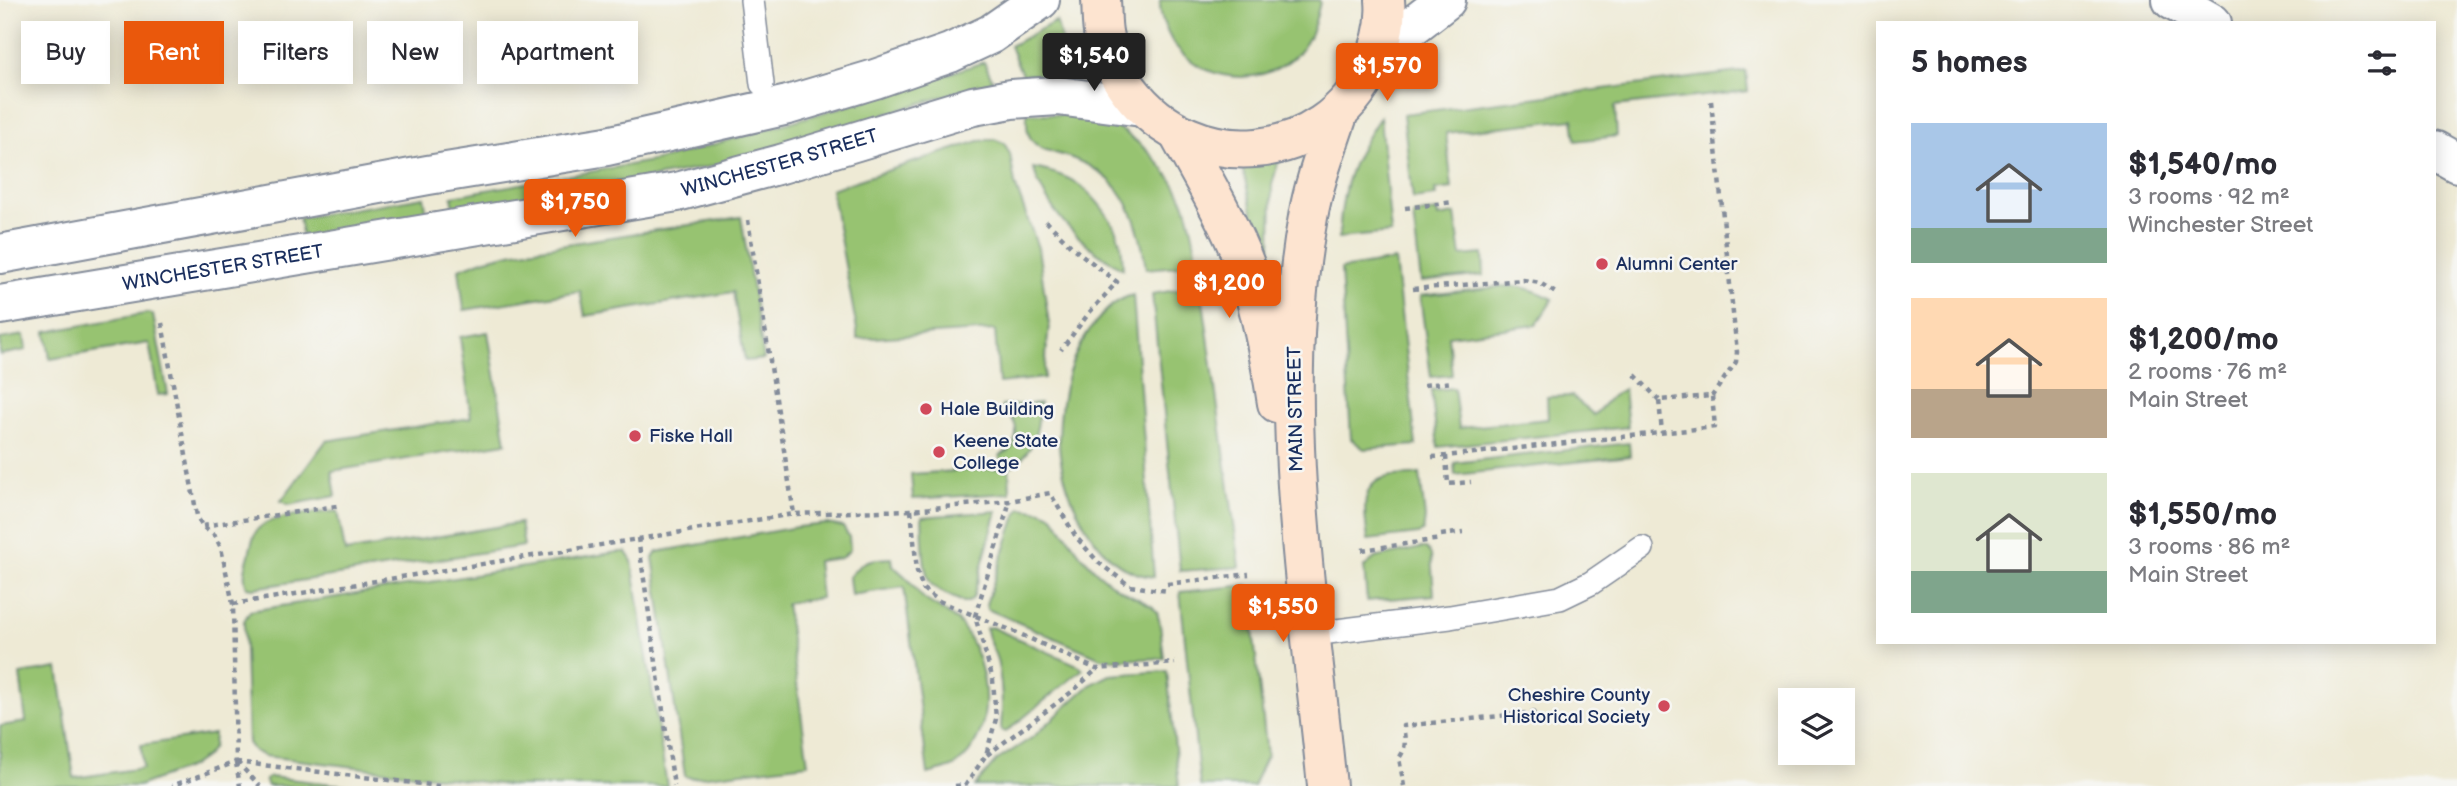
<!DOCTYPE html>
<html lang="en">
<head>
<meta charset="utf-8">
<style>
	:root { --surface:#fff; --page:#f7f7f7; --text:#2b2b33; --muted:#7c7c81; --accent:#ea580c }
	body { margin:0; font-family:"Balsamiq Sans",sans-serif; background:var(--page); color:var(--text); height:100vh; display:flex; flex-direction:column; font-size:26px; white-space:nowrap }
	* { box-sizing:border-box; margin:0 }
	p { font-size:23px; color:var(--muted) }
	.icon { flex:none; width:38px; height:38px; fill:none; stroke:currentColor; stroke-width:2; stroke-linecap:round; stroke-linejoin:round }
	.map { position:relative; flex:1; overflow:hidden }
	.sheet { position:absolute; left:1876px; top:21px; width:560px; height:623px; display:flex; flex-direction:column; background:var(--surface); border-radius:0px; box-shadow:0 4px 18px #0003 }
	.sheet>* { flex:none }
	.hud { position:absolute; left:21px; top:21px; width:665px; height:63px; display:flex; gap:14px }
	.fabs { position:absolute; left:1778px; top:688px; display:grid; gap:14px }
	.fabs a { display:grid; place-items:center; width:77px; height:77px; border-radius:0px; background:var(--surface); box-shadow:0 4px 18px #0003; font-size:35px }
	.price { position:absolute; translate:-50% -60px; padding:0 16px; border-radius:7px; background:var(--accent); color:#fff; font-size:23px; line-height:46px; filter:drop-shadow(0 2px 4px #0008) }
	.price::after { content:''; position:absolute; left:50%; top:42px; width:21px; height:16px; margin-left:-10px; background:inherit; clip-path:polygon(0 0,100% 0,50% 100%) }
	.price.active { background:#222; color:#fff }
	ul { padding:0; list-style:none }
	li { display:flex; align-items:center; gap:21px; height:175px; padding:0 35px }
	li span { display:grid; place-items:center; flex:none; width:196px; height:140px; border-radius:0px; color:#555 }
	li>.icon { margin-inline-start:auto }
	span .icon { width:84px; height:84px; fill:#fffc; stroke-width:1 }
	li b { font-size:30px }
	h2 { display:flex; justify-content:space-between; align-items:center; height:84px; padding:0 35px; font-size:30px }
	.chip { padding:0 24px; border-radius:0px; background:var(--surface); box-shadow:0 4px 18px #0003; font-size:24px; line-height:63px }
	.chip.active { background:var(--accent); color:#fff }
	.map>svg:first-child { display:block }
</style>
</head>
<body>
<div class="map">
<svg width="2457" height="786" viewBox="0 0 2457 786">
	<rect width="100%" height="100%" fill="#f6f6f2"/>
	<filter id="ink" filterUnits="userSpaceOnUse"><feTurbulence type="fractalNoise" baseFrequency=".0143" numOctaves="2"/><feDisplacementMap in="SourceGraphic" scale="14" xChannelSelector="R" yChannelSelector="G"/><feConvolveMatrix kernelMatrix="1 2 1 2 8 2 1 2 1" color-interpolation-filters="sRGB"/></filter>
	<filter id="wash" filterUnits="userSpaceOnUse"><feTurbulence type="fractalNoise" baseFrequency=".00686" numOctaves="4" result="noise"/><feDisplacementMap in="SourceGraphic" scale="28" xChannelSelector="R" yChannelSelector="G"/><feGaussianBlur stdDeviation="1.57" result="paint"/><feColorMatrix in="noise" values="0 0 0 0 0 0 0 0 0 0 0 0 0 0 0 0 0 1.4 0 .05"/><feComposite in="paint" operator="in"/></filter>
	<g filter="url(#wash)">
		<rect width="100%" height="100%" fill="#eeead5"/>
		<!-- green -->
		<g fill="#97c371" stroke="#597968" stroke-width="2">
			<path d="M1160,0H1319L1320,2C1316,20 1312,38 1299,52C1263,90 1201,83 1172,41C1165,29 1159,14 1160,0Z"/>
			<polygon points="1056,21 1064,48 1078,76 1052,74 1022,75 1010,46"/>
			<polygon points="984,62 993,81 724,164 455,215 452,196 663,159 870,99"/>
			<polygon points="1746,71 1748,91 1615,106 1617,136 1576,141 1573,119 1446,133 1452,188 1435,190 1436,196 1413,199 1403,114"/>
			<path d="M1027,113C1053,115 1083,113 1108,123C1138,136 1174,175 1185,205C1192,224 1195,244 1198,264L1146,269C1142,241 1136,213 1118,189C1107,176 1090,165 1074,159C1061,153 1039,152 1031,139C1026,132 1027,122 1027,113Z"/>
			<path d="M1380,117L1391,233L1339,238C1342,184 1350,162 1380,117Z"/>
			<polygon points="994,139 1004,143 1010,154 1015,184 1038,248 1049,324 1044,378 999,383 995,330 857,339 857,330 831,189 979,141"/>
			<polygon points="1280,156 1272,185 1271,247 1260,248 1243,170 1244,165"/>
			<path d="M1033,168C1049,171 1066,175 1079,185C1096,197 1115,222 1120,242C1123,251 1122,261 1123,269C1083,246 1047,213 1033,168Z"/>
			<polygon points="424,197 428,220 303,241 299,218"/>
			<polygon points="1437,211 1438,217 1455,214 1461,256 1483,254 1484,275 1421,282 1413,215"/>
			<polygon points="741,217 764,359 745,361 733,292 585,316 580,291 464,310 459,269 486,259 515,252"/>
			<polygon points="1395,260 1416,445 1364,449 1351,439 1341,269"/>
			<polygon points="1201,286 1240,567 1180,571 1152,294"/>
			<path d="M1506,286C1524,286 1537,291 1553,299L1536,325L1448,336L1452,375L1431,377L1420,296Z"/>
			<path d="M1133,295L1154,577C1148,576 1140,575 1133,572C1090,555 1058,483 1059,438C1060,397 1069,354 1095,323C1106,310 1116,299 1133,295Z"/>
			<polygon points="149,313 153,315 168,394 158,395 149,343 50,359 46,332"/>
			<polygon points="488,332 506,443 332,471 336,496 289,505 281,501 326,441 471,418 460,337"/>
			<polygon points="24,335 26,350 0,355 0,339"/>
			<polygon points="1454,388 1459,428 1548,419 1547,397 1572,396 1594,415 1612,396 1624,389 1628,427 1438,447 1431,390"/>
			<path d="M1040,403C1038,431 1035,453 1009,468L1010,493L913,499L911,474L1001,468L1000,456L1013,447C1018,432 1018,419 1003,411L1002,406Z"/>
			<polygon points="1629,443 1630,456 1455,475 1454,463"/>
			<path d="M1420,474L1425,518L1423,532L1418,534L1368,540C1366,522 1358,488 1381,479C1392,474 1408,476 1420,474Z"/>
			<polygon points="1021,508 1042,511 1052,515 1081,555 1098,573 1117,588 1152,606 1157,612 1160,624 1164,658 1114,660 1101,658 987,609 986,604 1017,513"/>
			<path d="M338,511L345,552L520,523L524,546L254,588L247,587C242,576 246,566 249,555C251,547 252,536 258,529C271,514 318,513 338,511Z"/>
			<path d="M997,511L973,598L968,602H963C953,597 940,593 932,585C922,575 923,532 922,517Z"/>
			<polygon points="827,524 843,527 849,537 850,550 841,558 817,561 821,598 786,603 808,764 691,778 685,776 654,564 653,558 657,552 797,527"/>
			<polygon points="1421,548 1426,548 1431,555 1434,595 1367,601 1364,567 1375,558"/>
			<polygon points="618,552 626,552 632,561 667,786 515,786 264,756 254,751 248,743 244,621 250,611"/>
			<path d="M892,558L893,565C899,572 907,577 912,584C917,590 920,596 926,600C938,608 952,614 961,625C990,663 999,737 954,766C946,770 937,771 928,774L904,587L851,595L849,577C864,558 870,559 892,558Z"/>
			<polygon points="1248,585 1267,755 1253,786 1200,786 1180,592"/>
			<path d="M991,627L1080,666L1083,669L1006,732L1002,731L1001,727C1003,705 1002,682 997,660C994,649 986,639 986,628Z"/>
			<polygon points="58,668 74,778 143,768 141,745 214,734 213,747 207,755 190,767 138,786 0,786 0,726 26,722 20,674"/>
			<polygon points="1167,671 1179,786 975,786 996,761 1033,737 1090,685 1110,675"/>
			<polygon points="270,777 352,786 268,786 265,780"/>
		</g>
	</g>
	<g filter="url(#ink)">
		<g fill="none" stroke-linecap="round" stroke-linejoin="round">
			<defs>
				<g id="service">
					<polyline points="752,0 762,84"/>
					<polyline points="1312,634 1450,617 1560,598 1591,583 1642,548"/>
				</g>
				<g id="tertiary">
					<polyline points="2172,0 2212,23"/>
					<polyline points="1379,52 1446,0"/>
					<polyline points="2434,150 2457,163"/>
					<polyline points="0,254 428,175 607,146 788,105 875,79 950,53 991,34 1040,0"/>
					<path id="s1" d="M0,305L677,192L781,164L973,106L1011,99L1058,96L1142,107"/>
				</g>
				<g id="secondary">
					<path d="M1101,0C1102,12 1101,26 1104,37C1108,56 1118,75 1129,90C1195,177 1324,165 1371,67C1381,47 1387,23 1385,0"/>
					<path d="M1178,133C1202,177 1228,220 1246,267C1261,310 1270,358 1277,403"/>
					<path d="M1327,786C1309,603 1274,399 1308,217C1314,182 1327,148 1338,115"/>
				</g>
			</defs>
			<!-- service casing -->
			<use href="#service" stroke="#848c9a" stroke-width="26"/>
			<!-- tertiary casing -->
			<use href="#tertiary" stroke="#848c9a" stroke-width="42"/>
			<!-- secondary casing -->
			<use href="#secondary" stroke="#848c9a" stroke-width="42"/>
			<!-- path -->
			<g stroke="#848c9a" stroke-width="4.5" stroke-dasharray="5 5" stroke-linecap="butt">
				<polyline points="1711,101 1737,352 1736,362 1712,396"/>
				<polyline points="1405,208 1454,202"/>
				<polyline points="748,220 794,514"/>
				<polyline points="1046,221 1073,248 1117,282 1089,313 1061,350"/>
				<polyline points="1413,289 1523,280 1540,283 1557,294"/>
				<polyline points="162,323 197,516 202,526 215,536 221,548 233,604 236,762 172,786"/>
				<polyline points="1635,375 1659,400"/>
				<polyline points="1424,385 1453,382"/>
				<polyline points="1446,456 1448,484 1471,482"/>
				<polyline points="1432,457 1446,456 1715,427 1712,396 1659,400 1662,433"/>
				<polyline points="911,510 917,571 923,589 939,601 1020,634 1096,669 1175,663"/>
				<polyline points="203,526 337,506"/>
				<polyline points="1441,535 1463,532"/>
				<polyline points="638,538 674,786"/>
				<polyline points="1362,550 1441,539"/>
				<polyline points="1167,584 1249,574"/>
				<polyline points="233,604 794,514 911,510 1010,501 1050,493 1076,537 1099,563 1130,586 1168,591"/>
				<polyline points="987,755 1073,691 1096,670"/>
				<polyline points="236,762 439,786"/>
				<polyline points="237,762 260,786"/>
				<polyline points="236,763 240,786"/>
				<polyline points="955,786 965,785"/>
				<polyline points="965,786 986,755 996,719 993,680 975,616 1010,501"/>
				<path d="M1404,786L1399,758C1407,748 1405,738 1403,726L1538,712"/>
			</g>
			<!-- service -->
			<use href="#service" stroke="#fff" stroke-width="23"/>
			<!-- tertiary -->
			<use href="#tertiary" stroke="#fff" stroke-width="38"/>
			<!-- secondary -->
			<use href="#secondary" stroke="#fde4d0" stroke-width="38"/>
		</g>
	</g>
	<!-- markers -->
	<g fill="#d1495b" stroke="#f6f6f2" stroke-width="2.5">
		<circle cx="1602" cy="264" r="7"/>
		<circle cx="926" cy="409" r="7"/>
		<circle cx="635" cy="436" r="7"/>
		<circle cx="939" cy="452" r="7"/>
		<circle cx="1664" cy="706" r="7"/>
	</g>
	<g text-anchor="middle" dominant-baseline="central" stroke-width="5" stroke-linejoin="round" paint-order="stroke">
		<!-- street labels -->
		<g font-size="19" fill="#1b2f5e" stroke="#f6f6f2">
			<text stroke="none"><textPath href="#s1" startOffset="793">WINCHESTER STREET</textPath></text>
			<text stroke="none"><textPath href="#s1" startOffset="226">WINCHESTER STREET</textPath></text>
			<text transform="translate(1296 409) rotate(-91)">MAIN STREET</text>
		</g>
		<!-- poi labels -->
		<g font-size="19" fill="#1b2f5e" stroke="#f6f6f2" text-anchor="start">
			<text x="1616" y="264">Alumni Center</text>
			<text x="940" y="409">Hale Building</text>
			<text x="649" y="436">Fiske Hall</text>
			<text x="953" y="441">Keene State<tspan x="953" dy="22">College</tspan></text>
			<text x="1650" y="695" text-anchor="end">Cheshire County<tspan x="1650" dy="22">Historical Society</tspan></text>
		</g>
	</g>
</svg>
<div class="fabs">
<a><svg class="icon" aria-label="layers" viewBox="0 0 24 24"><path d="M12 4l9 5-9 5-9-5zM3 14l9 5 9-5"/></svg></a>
</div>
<b class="price active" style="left:1094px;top:93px">$1,540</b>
<b class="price" style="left:1387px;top:103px">$1,570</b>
<b class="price" style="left:575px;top:239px">$1,750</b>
<b class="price" style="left:1229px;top:320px">$1,200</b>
<b class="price" style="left:1283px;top:644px">$1,550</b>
<div class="hud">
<a class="chip">Buy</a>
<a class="chip active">Rent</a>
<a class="chip">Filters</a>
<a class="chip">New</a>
<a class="chip">Apartment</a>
</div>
<section class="sheet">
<h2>5 homes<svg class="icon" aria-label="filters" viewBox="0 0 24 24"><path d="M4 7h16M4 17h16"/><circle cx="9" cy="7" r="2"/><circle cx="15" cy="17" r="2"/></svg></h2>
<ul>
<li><span style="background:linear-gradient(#a9c7e8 75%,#7fa58c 0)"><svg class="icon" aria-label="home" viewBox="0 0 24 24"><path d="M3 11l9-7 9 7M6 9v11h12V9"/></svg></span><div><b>$1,540/mo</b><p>3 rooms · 92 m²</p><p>Winchester Street</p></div></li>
<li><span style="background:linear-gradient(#ffd9b3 65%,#b9a48a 0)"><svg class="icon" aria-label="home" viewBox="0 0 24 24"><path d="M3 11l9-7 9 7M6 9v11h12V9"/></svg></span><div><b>$1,200/mo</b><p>2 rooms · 76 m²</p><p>Main Street</p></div></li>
<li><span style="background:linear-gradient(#dfe7d0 70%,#7fa58c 0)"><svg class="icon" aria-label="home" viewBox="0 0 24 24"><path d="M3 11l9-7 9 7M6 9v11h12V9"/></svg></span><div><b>$1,550/mo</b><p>3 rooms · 86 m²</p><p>Main Street</p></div></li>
</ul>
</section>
</div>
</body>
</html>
